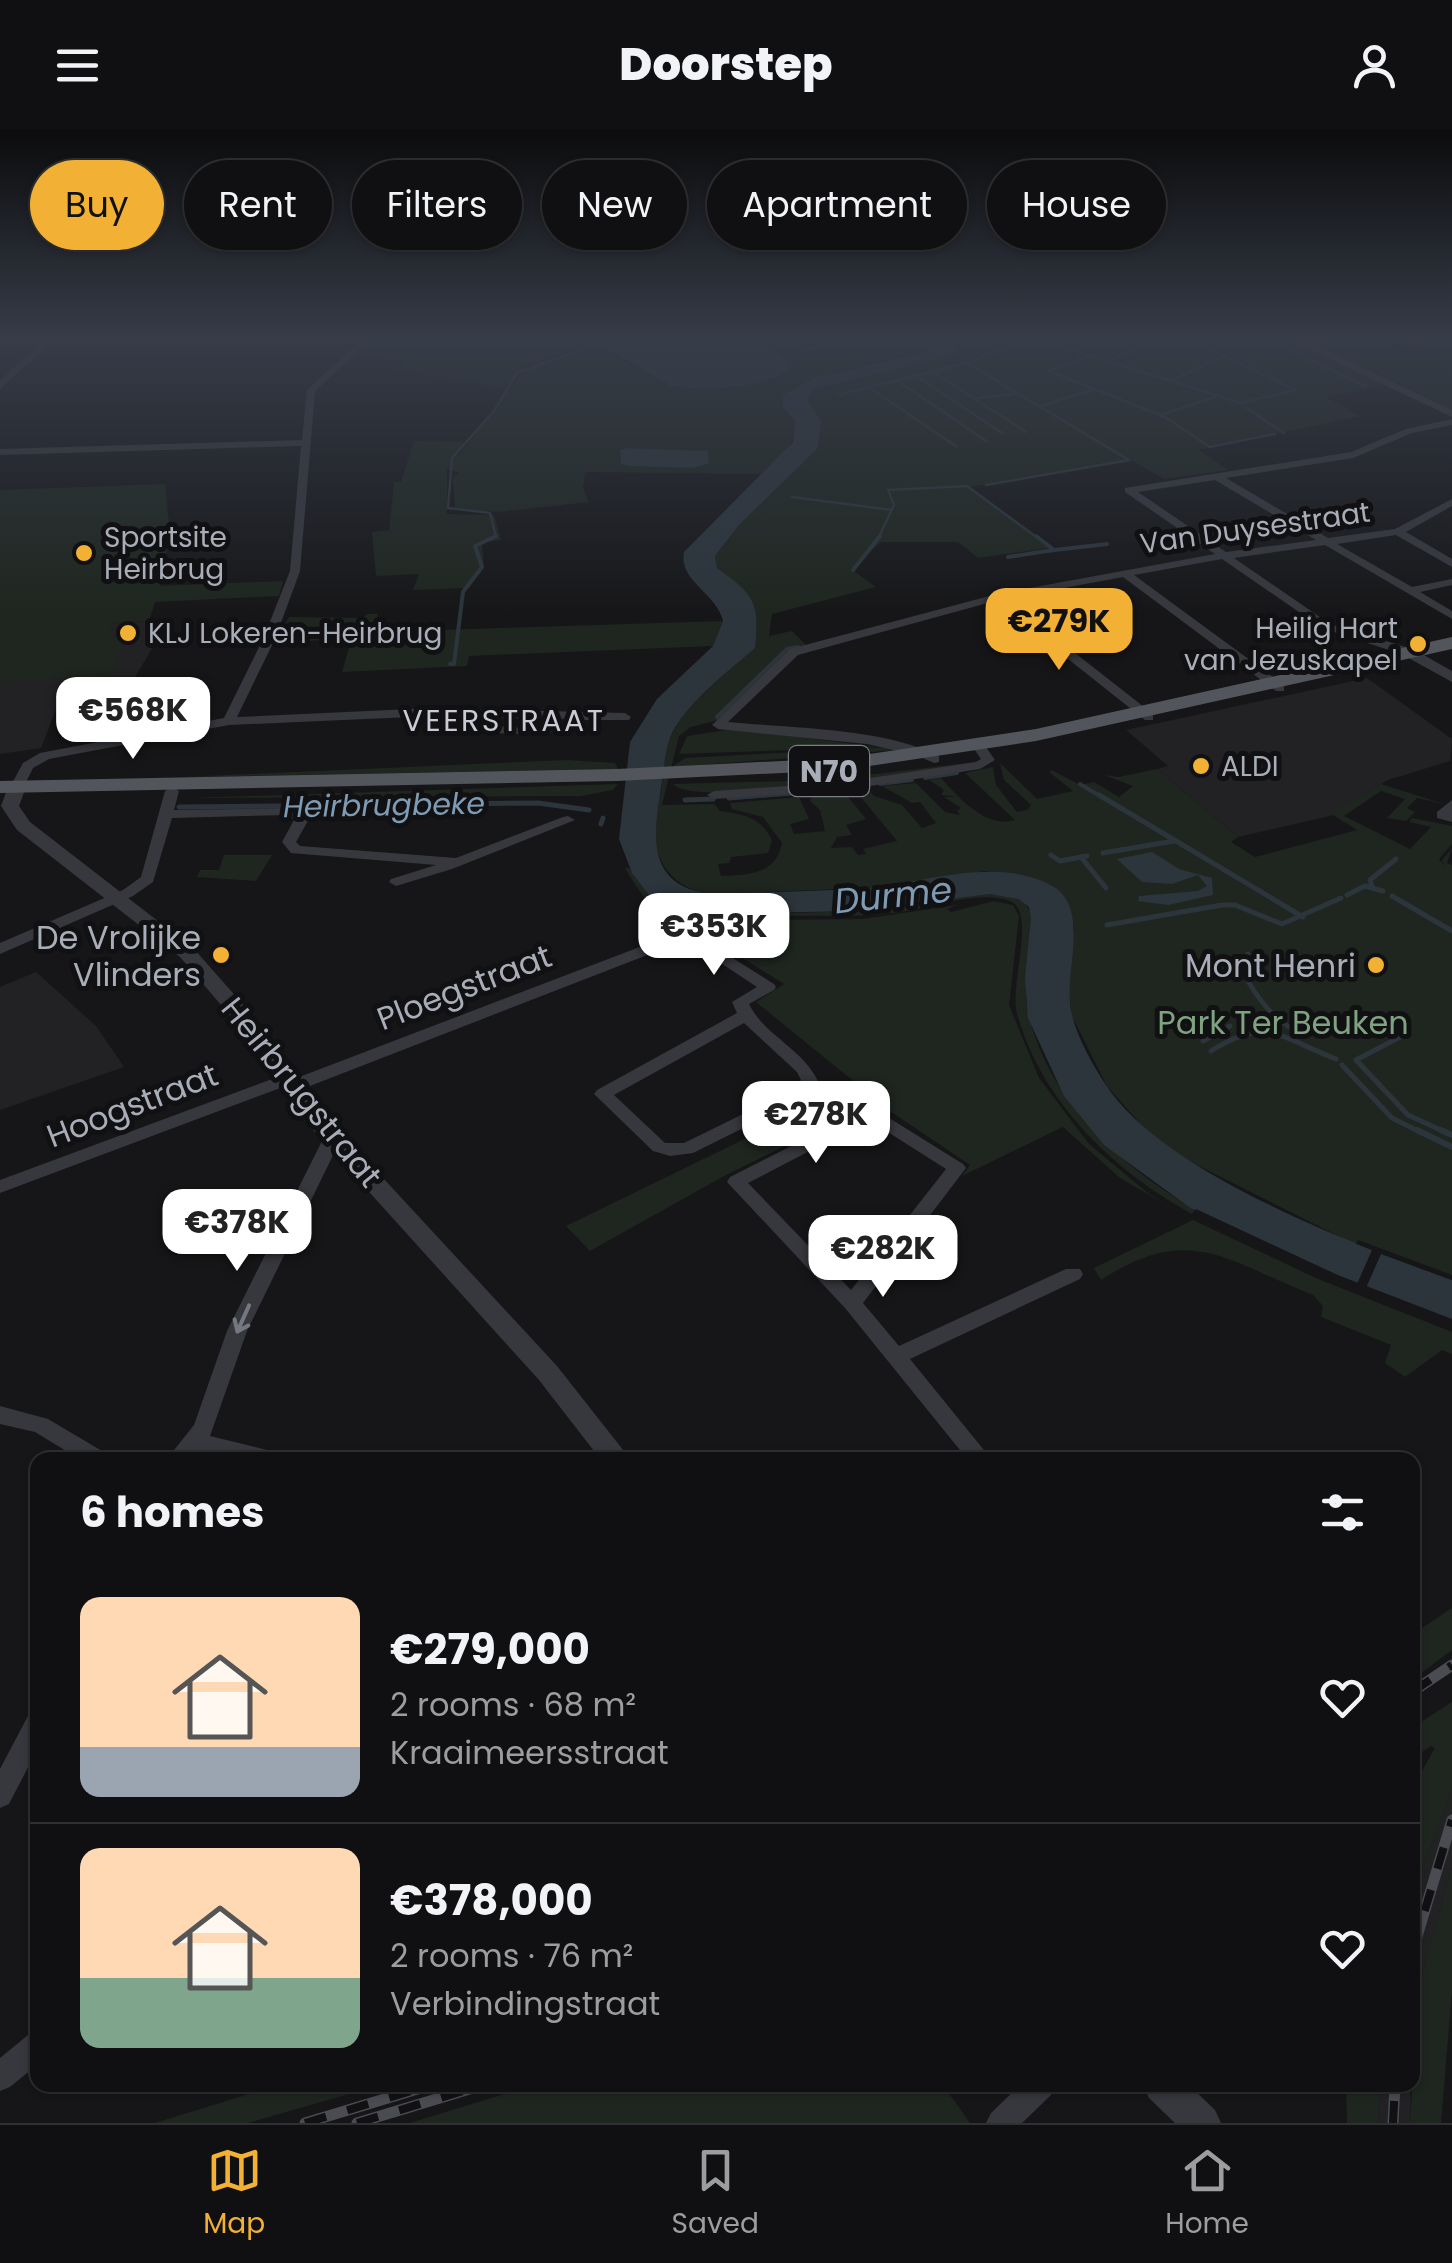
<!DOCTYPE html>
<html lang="en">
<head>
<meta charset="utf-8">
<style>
	:root { --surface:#101012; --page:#1e1e20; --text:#f1f3f6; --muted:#9c9d9f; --line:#303032; --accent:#f2b134 }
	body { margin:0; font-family:Poppins,sans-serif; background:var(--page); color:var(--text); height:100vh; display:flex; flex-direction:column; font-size:38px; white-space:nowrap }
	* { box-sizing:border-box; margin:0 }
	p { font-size:32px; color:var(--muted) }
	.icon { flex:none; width:55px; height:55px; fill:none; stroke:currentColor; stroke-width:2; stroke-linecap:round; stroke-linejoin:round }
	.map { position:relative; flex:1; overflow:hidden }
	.sheet { position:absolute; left:30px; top:1322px; width:1390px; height:640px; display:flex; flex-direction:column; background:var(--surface); border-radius:20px; box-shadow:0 2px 8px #0004,0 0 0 2px var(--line) }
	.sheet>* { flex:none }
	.hud { position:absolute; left:30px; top:30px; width:1392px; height:90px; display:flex; gap:20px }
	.price { position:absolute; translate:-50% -85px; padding:0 22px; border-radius:20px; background:#fff; color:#222; font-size:32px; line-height:65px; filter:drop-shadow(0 2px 5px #0008) }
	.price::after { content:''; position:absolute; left:50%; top:60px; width:30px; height:22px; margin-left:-15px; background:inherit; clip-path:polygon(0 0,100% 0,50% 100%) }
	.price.active { background:var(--accent); color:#111 }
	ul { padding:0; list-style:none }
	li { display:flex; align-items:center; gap:30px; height:250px; padding:0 50px }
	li+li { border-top:2px solid var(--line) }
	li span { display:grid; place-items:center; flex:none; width:280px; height:200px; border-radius:20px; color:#555 }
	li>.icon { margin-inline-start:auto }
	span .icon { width:120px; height:120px; fill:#fffc; stroke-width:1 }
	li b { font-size:42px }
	h2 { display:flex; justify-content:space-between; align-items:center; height:120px; padding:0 50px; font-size:42px }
	.pill { padding:0 35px; border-radius:45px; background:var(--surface); box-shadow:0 2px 8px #0004,0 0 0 2px var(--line); font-size:35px; line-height:90px }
	.pill.active { background:var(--accent); color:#111 }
	header { display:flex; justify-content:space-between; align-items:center; height:130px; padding:0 50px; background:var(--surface); font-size:45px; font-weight:800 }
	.tabs { display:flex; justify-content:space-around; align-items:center; height:140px; border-top:2px solid var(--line); background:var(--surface); font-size:28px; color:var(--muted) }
	.tabs a { display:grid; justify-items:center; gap:5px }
	.tabs .active { color:var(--accent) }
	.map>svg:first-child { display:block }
</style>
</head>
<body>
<header><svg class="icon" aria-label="menu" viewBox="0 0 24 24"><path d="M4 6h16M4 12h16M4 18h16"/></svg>Doorstep<svg class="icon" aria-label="person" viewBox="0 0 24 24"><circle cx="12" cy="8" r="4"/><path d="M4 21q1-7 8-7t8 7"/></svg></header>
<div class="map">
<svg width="1452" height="1993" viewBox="0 0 1452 1993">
	<rect width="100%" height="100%" fill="#161618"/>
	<!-- built -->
	<g fill="#222225">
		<polygon points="154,491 155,498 147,514 154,515 128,559 119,606 103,608 117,566 60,569 41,618 0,624 0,522 12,498"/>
		<polygon points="1367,548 1452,609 1450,631 1388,650 1331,683 1334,685 1238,707 1157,639 1168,636 1126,600"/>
		<polygon points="36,842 96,896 124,937 0,980 0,857"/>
		<polygon points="1452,1658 1452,1737 1419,1857 1413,1933 1413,1765"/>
		<polygon points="1380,1955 1411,1955 1410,1993 1378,1993"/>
	</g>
	<!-- green -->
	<g fill="#1e261f" fill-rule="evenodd">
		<polygon points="401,207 540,209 583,215 526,236 506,258 420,245 421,242 397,240 405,231 357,225 372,213"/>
		<path d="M759,207H796L803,219L902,209L929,219L837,241L789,259C797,303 800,315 762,344L585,342L583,358L589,372L498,382L455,379L453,347L460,343L447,339V384L494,385L501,410L482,412L484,437L469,458L413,460L419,444L376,446L372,402L389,400L394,352H401L414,311L464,312L455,325H459L522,243L592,214L671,256H726L791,240ZM627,318L707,321L693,338L631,336L622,319Z"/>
		<path d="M932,207H1285L1387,255L1325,267L1361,286L1199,320L1228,340L1164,349L1133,331L969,357L1049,418L978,428L958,412H881L851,439L876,457L772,484L769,506L792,501L807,516L718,590L691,597L679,606L662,675L714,674L720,681C743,684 761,687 772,710L768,723L731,727L729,733L718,734L721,746C748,745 776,745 782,713L763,687L732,679L730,673L799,667L809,689L790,694L794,704L825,701L820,680L810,671L812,666L844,662L866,689L846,695L852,705L837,707L831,718L852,717L858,725L866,724L863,719L897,711L855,660L866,658L874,666L902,675L922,698L936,693L920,672L912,673L882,656L916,653L945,682L960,685L957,681L961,678L944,667H958L941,665L944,660L929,650L941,648C960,669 987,699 1015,690L965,643L993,637L996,655L1017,682L1027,680L1031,675L1004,650L1000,633L1037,669L1073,661L1049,642L1052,640L1080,655L1094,652L1119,667L1133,656L1104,645L1119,647L1157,639L1238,707L1231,712L1255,727L1357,700L1330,683L1381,654L1444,674L1417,668L1407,678L1415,682L1406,691L1387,688L1405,669L1381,661L1344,686L1410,719L1431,697L1409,692L1412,688L1452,696V714L1439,729L1444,736L1442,730L1452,718L1447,733L1452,735V1150L1350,1112L1181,1027L1146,1000L1107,956L1072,886L1068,861L1074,796L1052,755L986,741L863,758L711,764C669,759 650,725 654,685C655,675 661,666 662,655C664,634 665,614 677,595C690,572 734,536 755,518C760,473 754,465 717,438L715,426L739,395L818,318L821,291L808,270L812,260L907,236L956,215Z"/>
		<polygon points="1292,207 1366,207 1415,224 1426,218 1413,207 1452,207 1452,282 1370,238 1358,238"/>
		<polygon points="165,354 170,403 160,456 283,451 279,466 155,472 149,491 113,493 108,503 125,512 111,546 0,551 0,360"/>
		<polygon points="368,484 378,484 376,502 723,491 713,516 469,526 467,536 342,542 351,510 277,511 289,487 361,488"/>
		<polygon points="733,599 879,617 679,624 687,606"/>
		<polygon points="889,617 896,620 672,637 685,628"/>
		<polygon points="567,630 615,633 618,639 182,647"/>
		<path d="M983,631C940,639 694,680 673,654L826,650Z"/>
		<polygon points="618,654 613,660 581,666 190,668"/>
		<polygon points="224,725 272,725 256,751 197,747 200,740 219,740"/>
		<path d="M625,738H629L656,774L691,783C765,785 845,783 919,774C949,770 987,757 1017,769C1024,772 1030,777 1031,785C1036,819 1019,855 1030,891C1056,979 1120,1034 1195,1080L1192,1084C1113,1040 1043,974 1017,884C1009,855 1037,782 1010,771C982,760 935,776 906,781C866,788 825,785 785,786C749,787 706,796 672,785C648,778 637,758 625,738Z"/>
		<polygon points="994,771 1013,775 1019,786 1009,875 1039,948 1089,1014 1149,1064 1182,1084 1120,1048 1063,997 962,1046 970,1035 875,971 724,1046 590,1121 566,1096 857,954 756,872 784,854 683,791 863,789 957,775 947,779 951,782"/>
		<path d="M1193,1090L1318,1149L1452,1202V1224L1442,1220L1405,1247L1385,1233L1391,1215L1321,1187L1323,1176L1313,1165C1226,1131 1190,1092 1101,1150L1094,1138Z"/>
		<polygon points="1452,1478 1452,1520 1413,1549 1413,1504"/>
		<polygon points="1452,1572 1452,1658 1413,1765 1413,1657 1435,1618 1431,1616 1413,1628 1413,1597"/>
		<polygon points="1452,1737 1452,1861 1441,1993 1410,1993 1419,1856"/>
		<polygon points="278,1955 380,1955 248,1993 155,1993"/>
		<polygon points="534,1955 943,1955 970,1993 410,1993"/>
		<polygon points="1346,1955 1380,1955 1378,1993 1347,1993"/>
	</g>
	<!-- water -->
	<g fill="#2c353c">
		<path d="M491,207H759L794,236C767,259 705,262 671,256L604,217Z"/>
		<path d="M898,207H932L956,215L958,223L812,260L808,270L821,291L818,318L739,395L715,426L717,438C755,465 760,473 755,518C730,540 697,565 678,593C664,613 665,636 661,658C653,706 646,756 711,764C761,762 812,762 862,758C923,754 991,726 1049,754C1093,775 1063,843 1071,880C1076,906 1092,934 1106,955C1163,1043 1354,1114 1452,1150V1189L1270,1119L1189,1077L1104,1015L1064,966L1028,888L1025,848L1031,788L1029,777L1018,769L990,764L853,781L721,784L679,782L656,774L632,743L619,709L630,612L657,569L713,516L723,491C717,463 678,451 684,422L793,312L795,291L783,277V265L814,248L929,221Z"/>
		<polygon points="627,318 708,321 709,333 693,338 631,336 621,334 620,320"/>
		<polygon points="1152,722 1179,739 1212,748 1213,765 1168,775 1138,771 1139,766 1198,761 1207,756 1198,745 1172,754 1142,752 1117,729"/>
	</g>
	<!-- pier -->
	<polygon fill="#161618" points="1196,1079 1357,1154 1372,1120 1356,1114 1358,1110 1452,1145 1452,1150 1381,1124 1366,1158 1383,1164 1381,1168 1248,1112 1192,1084"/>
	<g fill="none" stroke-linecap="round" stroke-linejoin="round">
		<!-- stream-far3 -->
		<g stroke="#2c353c" stroke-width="2.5">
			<polyline points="793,207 801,219 897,209"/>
			<polyline points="1261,207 1365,256"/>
			<polyline points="1037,209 1241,273 1295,260 1185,207"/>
			<polyline points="1110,230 1168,207"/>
			<polyline points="932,241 1026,302"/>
			<polyline points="921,249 1002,303"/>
			<polyline points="1175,249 1219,228"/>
			<polyline points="898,251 986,311"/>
			<polyline points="1095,259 1165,287 1210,317 1275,304"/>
			<polyline points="873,260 957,317"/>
			<polyline points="838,265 966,233"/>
			<polyline points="977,268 1016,264"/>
			<polyline points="1041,276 1095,259 1048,241 1087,227"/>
			<polyline points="1247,278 1284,303"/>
			<polyline points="1161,285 1215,267"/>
			<polyline points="986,355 1129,330 967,233 1034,207"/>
			<polyline points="792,367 892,380"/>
			<polyline points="491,409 496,407 490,383 448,378 452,328 494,281 517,243 599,213"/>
			<polyline points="878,409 894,375 888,360 967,356 1039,409"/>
		</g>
		<!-- stream-far2 -->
		<g stroke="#2c353c" stroke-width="4">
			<polyline points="1055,420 1107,414"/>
			<polyline points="1008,427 1054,420 1036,406"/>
			<polyline points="853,440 880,406"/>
			<polyline points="450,534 454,534 463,462 482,437 475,416 496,406"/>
			<polyline points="717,587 787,519 798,517"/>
			<polyline points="925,648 957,643"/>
			<polyline points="880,654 912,650"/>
			<polyline points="1080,654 1103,668"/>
			<polyline points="730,668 800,663"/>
		</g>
		<!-- stream-far1 -->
		<g stroke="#2c353c" stroke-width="5">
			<polyline points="1099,665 1303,787"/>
			<polyline points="729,668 765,665"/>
			<polyline points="685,670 713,669"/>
			<polyline points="179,677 538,673 589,680"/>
			<polyline points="601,694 603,688"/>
			<polyline points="1103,723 1174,711"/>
			<polyline points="1051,725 1060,731 1087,726"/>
			<polyline points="1081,727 1106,758"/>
			<polyline points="1372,756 1370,750 1396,729"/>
			<polyline points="1347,765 1365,756 1383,761"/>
			<polyline points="1392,766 1452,801"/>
			<polyline points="1107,795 1222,775 1235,775 1282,794 1341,768"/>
			<path d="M1248,824L1241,838C1256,868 1273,890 1303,905"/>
			<polyline points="1404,905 1356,930 1408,985 1447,1003"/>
			<polyline points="1203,911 1230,896"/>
			<path d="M1211,921C1267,886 1279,907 1336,929"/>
			<polyline points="1342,935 1392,988 1422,1003"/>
		</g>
		<!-- stream -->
		<g stroke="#2c353c" stroke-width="6">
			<polyline points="1417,1000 1452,1017"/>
			<polyline points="1441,1000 1452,1005"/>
		</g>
		<!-- minor -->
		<g fill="#37383d" fill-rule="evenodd">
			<polygon points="47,207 56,207 0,259 0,251"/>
			<path d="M364,207H373L315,261L300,441L275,509L237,587L433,578L625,583L631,587L629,590H578L577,595C552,608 470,606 446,592L452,588C487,594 536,606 568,589L433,586L229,595L49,629L33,638L22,660H12L10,657L23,633L40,623L224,588L263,509L290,441L301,316L0,325V319L302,310L307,260Z"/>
			<path d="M1452,289V295L1412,303L1353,328L1226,348L1328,408L1395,399L1452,369V376L1406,402L1452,429V437L1396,405L1337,414L1412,457L1452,449V455L1420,462L1452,481V489L1325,415L1234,428L1330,494L1412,519V525H1404L1322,498L1222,429L1134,445L1284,555V561H1276L1123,447L1006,469L1153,584V590H1145L995,471L798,525L728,592C790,598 885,598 939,626V632L934,633L916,625L867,614L718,599L712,595L790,519L997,464L1215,424L1125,362V358L1351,322L1406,299ZM1215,350L1316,410L1226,422L1138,362Z"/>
			<polygon points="978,612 983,613 995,630 980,639 844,660 714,669 707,665 714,661 844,652 976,632 981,629 972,616"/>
			<polygon points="172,657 179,661 174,680 295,678 309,689 296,712 300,716 456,728 563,687 568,686 575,690 452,739 396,756 389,752 391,749 436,735 291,723 282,712 294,690 287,685 172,688 153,752 133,766 0,824 0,813 123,760 141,747 165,661"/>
			<polygon points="1452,670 1452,692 1437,688 1437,682"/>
			<path d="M687,799L774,854L776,857L774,860L749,874C765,906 802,918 818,951L806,967L693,1023L670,1026L653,1021L594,964L597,960L737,883L732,872L757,857L686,810L297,961L291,963L283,957L0,1063V1050L280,946L286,944L294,949ZM744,893L797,942L801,950L794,959L684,1013H665L614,965Z"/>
			<path d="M870,976L963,1034L966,1038L863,1173L899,1216L1066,1139H1080L1083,1144L1080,1149L910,1229L992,1330H968L845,1178L727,1052L730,1047ZM869,990L946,1039L851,1160L748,1053Z"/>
			<polygon points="333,1001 342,1007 247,1201 210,1306 271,1321 279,1324 282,1330 235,1330 198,1320 190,1330 166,1330 194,1295 227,1201 324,1007"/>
			<polygon points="0,1276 48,1289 107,1324 110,1330 81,1330 35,1302 0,1294"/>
			<polygon points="38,1580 38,1618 9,1674 0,1678 0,1639 29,1584"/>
			<polygon points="38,1901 38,1934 10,1957 0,1961 0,1928 28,1905"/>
			<polygon points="1020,1955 1055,1955 1051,1965 1022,1993 986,1993 991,1983"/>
		</g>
		<!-- tertiary -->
		<g fill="#37383d" fill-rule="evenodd">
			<polygon points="1284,207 1298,207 1452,280 1452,287"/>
			<polygon points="1403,519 1413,519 1452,541 1452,552 1403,525"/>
			<polygon points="17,652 26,657 19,676 30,692 194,819 247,879 321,981 557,1236 631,1330 601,1330 539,1250 305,991 233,889 180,827 17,700 1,676 8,657"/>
			<polygon points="1143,1955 1189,1955 1215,1980 1221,1993 1175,1993 1149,1968"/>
		</g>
		<!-- primary -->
		<polygon fill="#53555c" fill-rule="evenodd" points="1452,507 1452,519 1036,611 843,640 617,651 0,663 0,651 617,639 843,628 1036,599"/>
		<defs>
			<g id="rail">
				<polyline points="1412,1562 1452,1535"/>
				<polyline points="1412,1823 1452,1690"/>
				<polyline points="305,1993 431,1955"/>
				<polyline points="357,1993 483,1955"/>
				<polyline points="1393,1993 1395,1955"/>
			</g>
		</defs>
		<!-- rail casing -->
		<use href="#rail" stroke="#4a4c52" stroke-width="11"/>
		<!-- rail -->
		<use href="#rail" stroke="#111113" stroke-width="8" stroke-dasharray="22" stroke-linecap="butt"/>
	</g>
	<!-- one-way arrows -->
	<defs><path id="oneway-shaft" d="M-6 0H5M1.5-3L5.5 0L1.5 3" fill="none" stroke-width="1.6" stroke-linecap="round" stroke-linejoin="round" transform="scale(2.5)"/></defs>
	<use stroke="#757881" href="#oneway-shaft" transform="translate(243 1189) rotate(114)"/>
	<!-- sky -->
	<linearGradient id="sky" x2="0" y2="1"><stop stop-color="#0c0c0d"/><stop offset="0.43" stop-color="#363c48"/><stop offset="1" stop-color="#363c48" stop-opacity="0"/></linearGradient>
	<rect width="1452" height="486" fill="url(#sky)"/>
	<!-- markers -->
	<g fill="#f2b134" stroke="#111113" stroke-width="4">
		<circle cx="84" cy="423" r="10"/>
		<circle cx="128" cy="503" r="10"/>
		<circle cx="1418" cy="514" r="10"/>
		<circle cx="1201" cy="636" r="10"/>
		<circle cx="221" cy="825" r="10"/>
		<circle cx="1376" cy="835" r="10"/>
	</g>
	<g text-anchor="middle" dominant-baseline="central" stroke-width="10" stroke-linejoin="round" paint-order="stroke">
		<!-- far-street labels -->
		<g font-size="28" fill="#a8adb8" stroke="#111113">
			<text transform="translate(1255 398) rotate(-8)">Van Duysestraat</text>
		</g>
		<!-- far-poi labels -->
		<g font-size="28" fill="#a8adb8" stroke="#111113" text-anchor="start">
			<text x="104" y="407">Sportsite<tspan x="104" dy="32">Heirbrug</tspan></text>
			<text x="1398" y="498" text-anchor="end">Heilig Hart<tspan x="1398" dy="32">van Jezuskapel</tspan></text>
			<text x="148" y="503">KLJ Lokeren-Heirbrug</text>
			<text x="1221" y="636">ALDI</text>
		</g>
		<!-- far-neighbourhood labels -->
		<g font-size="30" letter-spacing="2.5" fill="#c9ccd4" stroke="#111113">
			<text x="504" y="590">VEERSTRAAT</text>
		</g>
		<!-- shield labels -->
		<rect fill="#111113" stroke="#7b7e86" stroke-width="2.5" x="789" y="616" width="80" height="50" rx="8"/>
		<g font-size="30" font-weight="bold" fill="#a8adb8">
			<text x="829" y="641">N70</text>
		</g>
		<!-- far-water labels -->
		<g font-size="30" font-style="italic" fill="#7f9bb3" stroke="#111113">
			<text transform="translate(384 675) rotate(-1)">Heirbrugbeke</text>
		</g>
		<!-- poi labels -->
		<g font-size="32" fill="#a8adb8" stroke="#111113" text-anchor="end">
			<text x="201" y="807">De Vrolijke<tspan x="201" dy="37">Vlinders</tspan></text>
			<text x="1356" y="835">Mont Henri</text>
		</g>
		<!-- street labels -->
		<g font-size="32" fill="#a8adb8" stroke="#111113">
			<text transform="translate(464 857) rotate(-21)">Ploegstraat</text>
			<text transform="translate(302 962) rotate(51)">Heirbrugstraat</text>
			<text transform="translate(132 975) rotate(-21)">Hoogstraat</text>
		</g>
		<!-- park labels -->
		<g font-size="32" fill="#7fa381" stroke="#111113">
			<text x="1283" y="892">Park Ter Beuken</text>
		</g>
		<!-- water labels -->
		<g font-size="35" font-style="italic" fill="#7f9bb3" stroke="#111113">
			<text transform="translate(893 765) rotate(-6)">Durme</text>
		</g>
	</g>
</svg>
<b class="price active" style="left:1059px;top:543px">€279K</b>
<b class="price" style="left:133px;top:632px">€568K</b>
<b class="price" style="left:714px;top:848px">€353K</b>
<b class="price" style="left:816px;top:1036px">€278K</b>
<b class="price" style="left:237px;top:1144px">€378K</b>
<b class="price" style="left:883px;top:1170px">€282K</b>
<div class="hud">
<a class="pill active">Buy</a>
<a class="pill">Rent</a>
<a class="pill">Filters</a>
<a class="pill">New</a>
<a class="pill">Apartment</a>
<a class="pill">House</a>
</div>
<section class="sheet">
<h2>6 homes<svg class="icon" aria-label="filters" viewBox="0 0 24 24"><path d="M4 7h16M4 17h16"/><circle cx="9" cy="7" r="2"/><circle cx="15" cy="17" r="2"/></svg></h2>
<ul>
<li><span style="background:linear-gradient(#ffd9b3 75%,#9aa5b1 0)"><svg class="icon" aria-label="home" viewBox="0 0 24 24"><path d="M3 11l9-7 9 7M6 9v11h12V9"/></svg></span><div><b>€279,000</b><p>2 rooms · 68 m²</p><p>Kraaimeersstraat</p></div><svg class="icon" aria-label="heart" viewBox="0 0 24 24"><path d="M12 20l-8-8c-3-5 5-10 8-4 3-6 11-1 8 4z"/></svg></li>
<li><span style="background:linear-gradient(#ffd9b3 65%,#7fa58c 0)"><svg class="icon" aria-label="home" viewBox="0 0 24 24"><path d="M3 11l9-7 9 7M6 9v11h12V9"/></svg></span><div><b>€378,000</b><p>2 rooms · 76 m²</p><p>Verbindingstraat</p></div><svg class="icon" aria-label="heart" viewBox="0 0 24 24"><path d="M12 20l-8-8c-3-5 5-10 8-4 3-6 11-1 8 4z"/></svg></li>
</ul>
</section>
</div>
<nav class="tabs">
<a class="active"><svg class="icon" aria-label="map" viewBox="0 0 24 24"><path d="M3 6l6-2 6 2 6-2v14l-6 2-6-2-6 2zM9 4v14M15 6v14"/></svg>Map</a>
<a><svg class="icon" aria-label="saved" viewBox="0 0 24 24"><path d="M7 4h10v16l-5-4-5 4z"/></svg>Saved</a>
<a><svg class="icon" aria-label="home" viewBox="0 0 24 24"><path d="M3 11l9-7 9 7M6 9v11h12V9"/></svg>Home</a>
</nav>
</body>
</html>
